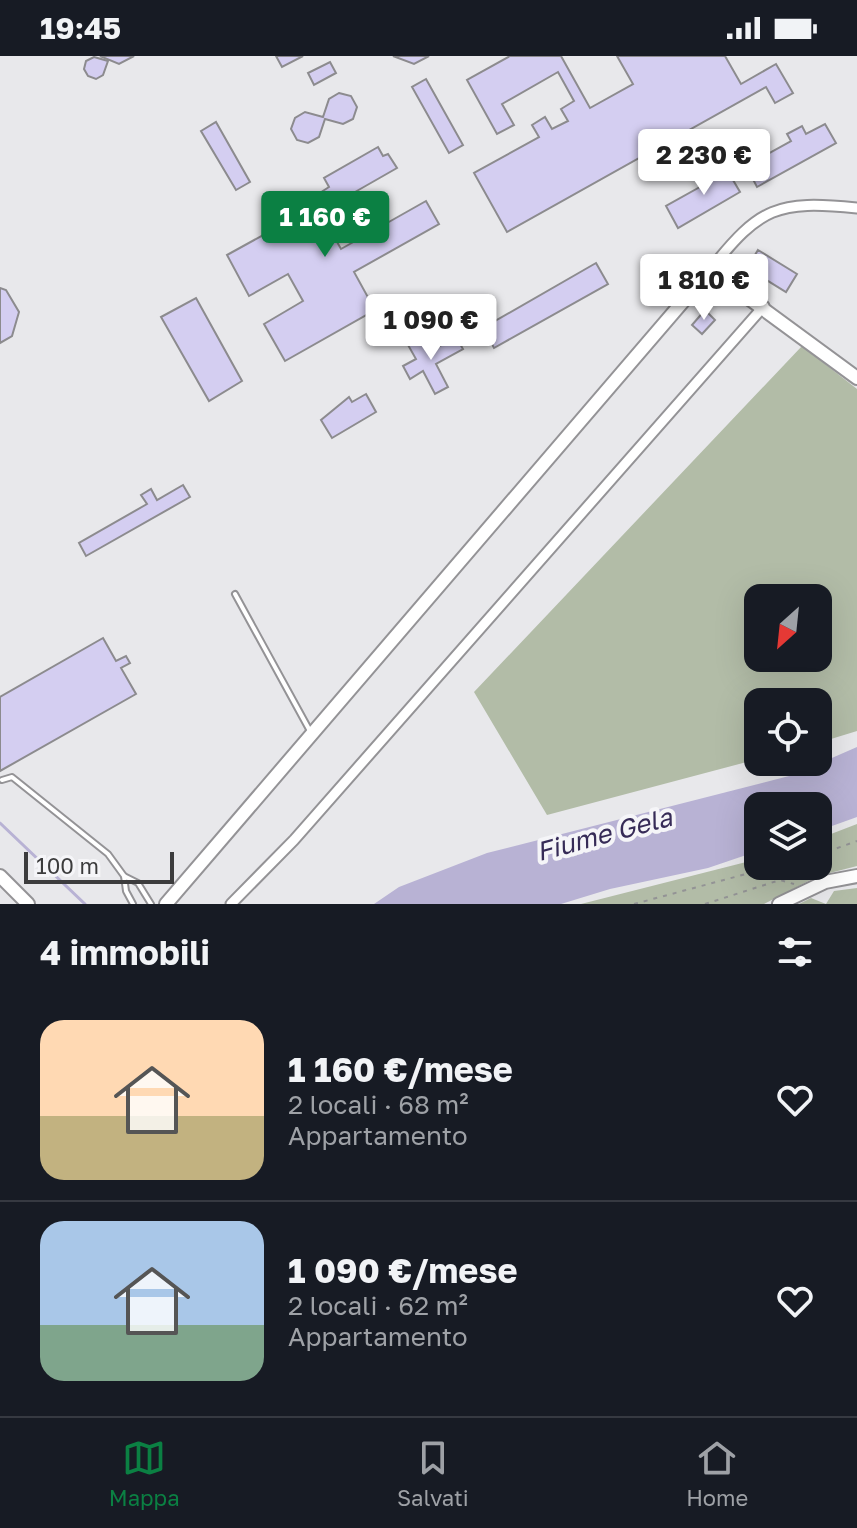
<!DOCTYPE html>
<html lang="it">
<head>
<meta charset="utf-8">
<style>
	:root { --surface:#171b24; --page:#20242c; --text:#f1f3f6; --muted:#9ea1a6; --line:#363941; --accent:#0b8043 }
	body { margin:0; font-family:"Golos Text",sans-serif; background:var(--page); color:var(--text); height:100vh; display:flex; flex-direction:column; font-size:30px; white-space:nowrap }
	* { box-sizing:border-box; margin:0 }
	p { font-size:26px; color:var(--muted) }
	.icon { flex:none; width:44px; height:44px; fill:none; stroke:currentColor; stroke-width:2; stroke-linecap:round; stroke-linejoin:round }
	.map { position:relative; height:848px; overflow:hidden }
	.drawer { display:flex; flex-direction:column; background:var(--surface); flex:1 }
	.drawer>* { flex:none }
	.needle { width:52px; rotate:207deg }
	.controls { position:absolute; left:744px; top:528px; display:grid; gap:16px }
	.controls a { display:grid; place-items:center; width:88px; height:88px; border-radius:16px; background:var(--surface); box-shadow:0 8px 32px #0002; font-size:40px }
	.scale { position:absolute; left:24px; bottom:20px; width:150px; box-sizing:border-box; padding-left:8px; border:4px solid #3c3c3d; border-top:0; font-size:22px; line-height:28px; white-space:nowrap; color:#3c3c3d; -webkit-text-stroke:6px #f5f5f8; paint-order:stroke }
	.price { position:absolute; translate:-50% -68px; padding:0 18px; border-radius:8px; background:#fff; color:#222; font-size:26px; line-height:52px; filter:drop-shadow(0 2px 4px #0008) }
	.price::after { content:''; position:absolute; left:50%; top:48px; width:24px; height:18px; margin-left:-12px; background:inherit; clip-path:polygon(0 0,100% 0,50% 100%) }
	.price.on { background:var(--accent); color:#fff }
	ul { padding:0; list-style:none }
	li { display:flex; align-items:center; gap:24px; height:200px; padding:0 40px }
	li+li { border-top:2px solid var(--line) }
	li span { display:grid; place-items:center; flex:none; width:224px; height:160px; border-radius:24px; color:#555 }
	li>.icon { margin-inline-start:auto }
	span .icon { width:96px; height:96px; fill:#fffc; stroke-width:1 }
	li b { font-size:34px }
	h2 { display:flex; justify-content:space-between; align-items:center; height:96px; padding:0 40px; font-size:34px }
	.status { display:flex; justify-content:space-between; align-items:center; height:56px; padding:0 40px; background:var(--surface); direction:ltr }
	.status svg { height:22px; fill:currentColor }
	.tab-bar { display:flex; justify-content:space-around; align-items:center; height:112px; border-top:2px solid var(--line); background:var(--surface); font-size:22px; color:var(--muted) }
	.tab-bar a { display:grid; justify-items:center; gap:4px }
	.tab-bar .on { color:var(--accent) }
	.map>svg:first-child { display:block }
</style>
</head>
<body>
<div class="status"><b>19:45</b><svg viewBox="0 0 49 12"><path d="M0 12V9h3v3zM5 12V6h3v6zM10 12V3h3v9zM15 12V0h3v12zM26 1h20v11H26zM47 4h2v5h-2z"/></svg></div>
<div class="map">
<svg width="857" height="848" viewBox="0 0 857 848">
	<rect width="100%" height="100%" fill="#e8e8eb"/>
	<!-- green -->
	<g fill="#b2bca7" fill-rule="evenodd">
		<path d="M802,290L857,333V675L818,687V646H758V703L547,759L474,636ZM758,542H818V602H758Z"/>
		<polygon points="857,768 857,810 818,820 764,848 581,848 758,803 758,810 818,810 818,783"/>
		<polygon points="857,832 857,848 799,848 811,842 826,848 834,835"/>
	</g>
	<!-- water -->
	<polygon fill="#b8b2d4" points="857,691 857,761 818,775 818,750 758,750 758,795 708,812 610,833 561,848 374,848 399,831 487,797 793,719"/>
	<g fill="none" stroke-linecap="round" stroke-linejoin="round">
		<!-- stream -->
		<polyline stroke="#b8b2d4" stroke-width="3" points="0,767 85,848"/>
	</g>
	<!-- building -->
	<g fill="#d4cef1" stroke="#8c8b8e" stroke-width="2">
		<polygon points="100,0 134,0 119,8"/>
		<polygon points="276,0 303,0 282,11"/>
		<polygon points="393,0 429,0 414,8"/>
		<polygon points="510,0 561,0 590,52 633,28 617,0 725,0 741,28 776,8 793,37 775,47 766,31 507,176 474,117 539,81 532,69 545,61 552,73 568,65 561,53 574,45 558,16 502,48 514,69 497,78 467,24"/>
		<polygon points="94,1 108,5 103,19 96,23 88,20 84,13 86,5"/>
		<polygon points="330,6 336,17 314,29 308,17"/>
		<polygon points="426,23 463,89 449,97 412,31"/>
		<polygon points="339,37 351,40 357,51 353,63 343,68 325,63 319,81 308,87 297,84 291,73 295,62 305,56 323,61 329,43"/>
		<polygon points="216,66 250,126 236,134 201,75"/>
		<polygon points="825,68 836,87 757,131 746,110 791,85 787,78 802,70 806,78"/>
		<polygon points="378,91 383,100 388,98 397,112 320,156 341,193 426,145 439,168 354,216 375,254 285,305 264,268 303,245 288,218 249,240 227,199 305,156 301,149 329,131 324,122"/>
		<polygon points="723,107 740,136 678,172 666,150 716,122 711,114"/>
		<polygon points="758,194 797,218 786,236 747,212"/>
		<polygon points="596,207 608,228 494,292 483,272"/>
		<polygon points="0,232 6,234 19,256 12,280 0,287"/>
		<polygon points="196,242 242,325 209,345 161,261"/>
		<polygon points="705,254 715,264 702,278 692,269"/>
		<polygon points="456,281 463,293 436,308 448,331 435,338 423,315 410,323 403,310 416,303 408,289 421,282 429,296"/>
		<polygon points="366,338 376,356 332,382 321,364 349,341 352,346"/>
		<polygon points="183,429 190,441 86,500 79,487 147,448 141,439 151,433 157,444"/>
		<polygon points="103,582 116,605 126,600 130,607 121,612 136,638 0,715 0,641"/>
	</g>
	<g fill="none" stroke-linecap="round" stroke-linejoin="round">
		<defs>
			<g id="lane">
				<polyline points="235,538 310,675"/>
				<polyline points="2,724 12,721 108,798 124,820"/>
				<polyline points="133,848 126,835 124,820 138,827 151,848"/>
			</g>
			<g id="street">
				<path d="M710,214C760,151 777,144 857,152"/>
				<polyline points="231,848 294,784 764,250"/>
			</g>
			<g id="secondary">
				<polyline points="0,820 28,848"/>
				<polyline points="166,848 710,214 857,322"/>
				<polyline points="779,848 825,826 857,820"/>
			</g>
		</defs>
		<!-- lane casing -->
		<use href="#lane" stroke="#949396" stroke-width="8"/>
		<!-- street casing -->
		<use href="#street" stroke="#949396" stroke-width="13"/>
		<!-- secondary casing -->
		<use href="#secondary" stroke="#949396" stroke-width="16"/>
		<!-- path -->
		<g stroke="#939395" stroke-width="2" stroke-dasharray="4 6" stroke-linecap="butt">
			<polyline points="818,799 857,785"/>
			<polyline points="634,848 776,810"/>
			<polyline points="705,848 780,824 794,828"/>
		</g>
		<!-- lane -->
		<use href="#lane" stroke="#fff" stroke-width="4"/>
		<!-- street -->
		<use href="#street" stroke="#fff" stroke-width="9"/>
		<!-- secondary -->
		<use href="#secondary" stroke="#fff" stroke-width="12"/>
	</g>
	<g text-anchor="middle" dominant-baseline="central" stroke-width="8" stroke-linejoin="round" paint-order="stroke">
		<!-- water labels -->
		<g font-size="26" font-style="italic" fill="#362b57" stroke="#f5f5f8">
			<text transform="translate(604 778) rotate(-15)">Fiume Gela</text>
		</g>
	</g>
</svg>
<div class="controls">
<a><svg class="needle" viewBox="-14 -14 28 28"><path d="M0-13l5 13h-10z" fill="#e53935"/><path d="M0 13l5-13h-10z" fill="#9ea1a6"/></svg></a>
<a><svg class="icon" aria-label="locate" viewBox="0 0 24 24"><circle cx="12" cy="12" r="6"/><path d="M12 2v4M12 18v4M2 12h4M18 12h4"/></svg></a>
<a><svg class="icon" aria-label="layers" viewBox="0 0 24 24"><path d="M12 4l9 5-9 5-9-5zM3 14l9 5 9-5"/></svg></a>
</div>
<div class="scale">100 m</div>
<b class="price" style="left:704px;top:141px">2 230 €</b>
<b class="price on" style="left:325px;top:203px">1 160 €</b>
<b class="price" style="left:704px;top:266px">1 810 €</b>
<b class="price" style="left:431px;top:306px">1 090 €</b>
</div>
<section class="drawer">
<h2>4 immobili<svg class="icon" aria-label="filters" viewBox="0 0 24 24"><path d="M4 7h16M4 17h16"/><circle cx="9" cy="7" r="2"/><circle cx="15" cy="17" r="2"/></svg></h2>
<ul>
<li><span style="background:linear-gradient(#ffd9b3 60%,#c2b280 0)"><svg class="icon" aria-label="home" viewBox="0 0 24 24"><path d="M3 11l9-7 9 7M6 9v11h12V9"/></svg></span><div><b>1 160 €/mese</b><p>2 locali · 68 m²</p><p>Appartamento</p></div><svg class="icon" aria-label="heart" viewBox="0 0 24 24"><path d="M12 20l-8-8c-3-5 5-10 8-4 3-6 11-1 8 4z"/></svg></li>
<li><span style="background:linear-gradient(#a9c7e8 65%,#7fa58c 0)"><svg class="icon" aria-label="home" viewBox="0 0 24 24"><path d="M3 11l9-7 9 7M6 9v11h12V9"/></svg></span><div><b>1 090 €/mese</b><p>2 locali · 62 m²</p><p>Appartamento</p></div><svg class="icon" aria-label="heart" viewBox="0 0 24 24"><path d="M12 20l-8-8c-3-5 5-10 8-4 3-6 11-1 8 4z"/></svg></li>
</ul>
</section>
<nav class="tab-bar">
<a class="on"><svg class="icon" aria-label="map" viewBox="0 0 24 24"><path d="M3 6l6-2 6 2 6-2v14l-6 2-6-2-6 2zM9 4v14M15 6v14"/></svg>Mappa</a>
<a><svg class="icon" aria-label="saved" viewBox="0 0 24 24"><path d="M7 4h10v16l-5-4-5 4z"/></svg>Salvati</a>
<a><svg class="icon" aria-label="home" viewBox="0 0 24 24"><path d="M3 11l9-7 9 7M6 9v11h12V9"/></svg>Home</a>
</nav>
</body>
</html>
